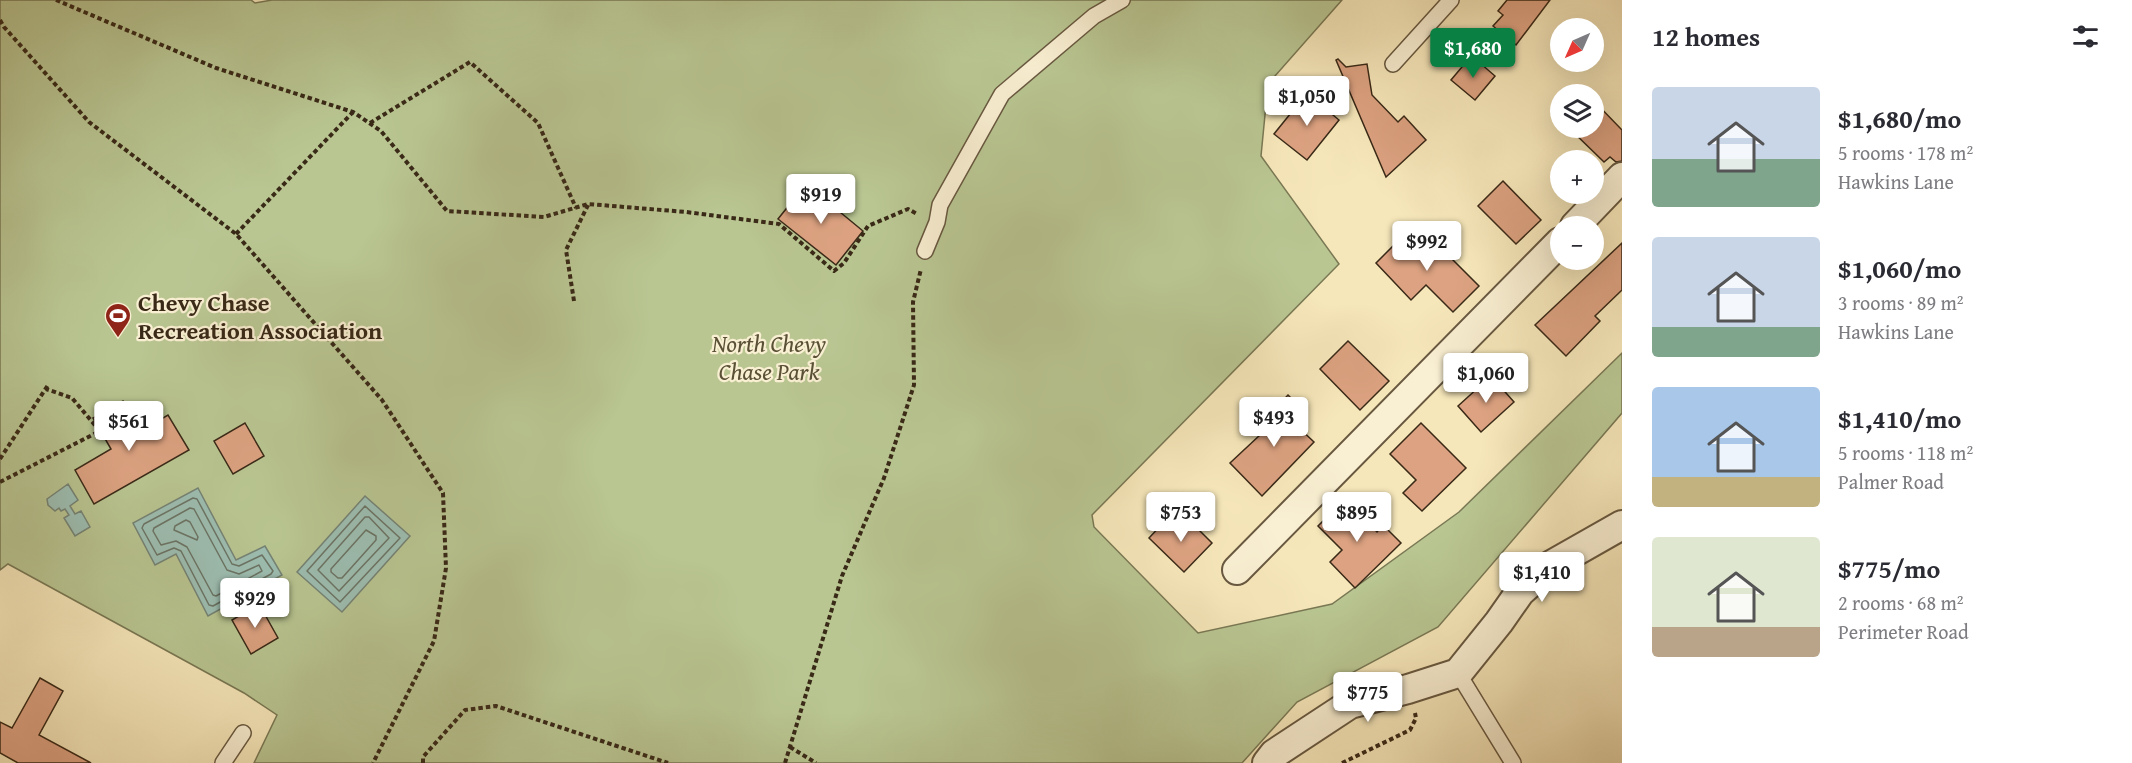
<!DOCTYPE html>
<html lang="en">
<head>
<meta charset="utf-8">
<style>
	:root { --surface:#fff; --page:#f7f7f7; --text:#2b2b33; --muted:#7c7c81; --accent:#0b8043 }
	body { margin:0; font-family:"Gentium Book Plus",serif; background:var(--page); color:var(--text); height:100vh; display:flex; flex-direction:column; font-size:22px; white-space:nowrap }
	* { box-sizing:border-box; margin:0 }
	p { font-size:20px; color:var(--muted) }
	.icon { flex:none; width:33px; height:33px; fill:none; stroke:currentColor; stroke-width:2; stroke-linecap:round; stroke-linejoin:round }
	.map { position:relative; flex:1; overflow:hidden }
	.drawer { display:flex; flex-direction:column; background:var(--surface); width:510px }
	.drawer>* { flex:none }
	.needle { width:39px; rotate:225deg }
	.tools { position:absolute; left:1550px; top:18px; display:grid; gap:12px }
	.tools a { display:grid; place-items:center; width:54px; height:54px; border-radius:50%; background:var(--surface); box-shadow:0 6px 24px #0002; font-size:30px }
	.price { position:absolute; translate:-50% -51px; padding:0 14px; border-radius:6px; background:#fff; color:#222; font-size:20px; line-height:39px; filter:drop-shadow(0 2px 3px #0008) }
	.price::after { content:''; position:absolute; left:50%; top:36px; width:18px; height:14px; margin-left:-9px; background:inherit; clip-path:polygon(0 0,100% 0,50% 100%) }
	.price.active { background:var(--accent); color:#fff }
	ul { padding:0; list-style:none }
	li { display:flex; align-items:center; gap:18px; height:150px; padding:0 30px }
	li span { display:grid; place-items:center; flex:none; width:168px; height:120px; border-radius:6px; color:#555 }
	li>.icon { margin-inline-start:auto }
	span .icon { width:72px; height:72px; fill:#fffc; stroke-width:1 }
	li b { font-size:26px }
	h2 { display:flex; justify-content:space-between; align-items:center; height:72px; padding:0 30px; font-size:26px }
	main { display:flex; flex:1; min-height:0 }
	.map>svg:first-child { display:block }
</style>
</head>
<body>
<main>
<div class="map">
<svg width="1622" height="763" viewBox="0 0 1622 763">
	<rect width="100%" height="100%" fill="#f6e7ba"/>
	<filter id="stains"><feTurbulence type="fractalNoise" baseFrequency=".00333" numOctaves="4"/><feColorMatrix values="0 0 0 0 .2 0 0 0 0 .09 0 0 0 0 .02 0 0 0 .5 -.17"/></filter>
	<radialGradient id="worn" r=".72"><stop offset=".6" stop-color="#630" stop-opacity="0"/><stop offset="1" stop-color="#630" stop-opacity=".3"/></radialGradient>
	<!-- green -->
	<polygon fill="#b9c692" stroke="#797854" stroke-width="1.5" points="0,0 251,0 255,3 272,0 1342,0 1268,84 1261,156 1339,264 1092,515 1094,527 1198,633 1332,604 1459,512 1622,353 1622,413 1438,627 1297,702 1242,763 254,763 277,715 244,693 8,564 0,570"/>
	<!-- water -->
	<g fill="#9dbfb3" stroke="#758375" stroke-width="1.5">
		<polygon points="68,484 78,500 70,506 75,514 81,511 90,527 75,536 64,518 69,515 65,509 61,511 59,508 55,511 48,505 47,499"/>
		<polygon points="198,488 236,560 265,546 282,575 208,616 176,554 155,565 133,523"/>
		<polygon points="365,496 410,536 342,612 297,572"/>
	</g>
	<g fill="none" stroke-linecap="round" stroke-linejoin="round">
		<!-- shore -->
		<g stroke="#6b7465" stroke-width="1.5">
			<polygon points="193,498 197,499 232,564 239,566 262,555 273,571 271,574 213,606 209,605 181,551 174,548 157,555 142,528 144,524"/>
			<polygon points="365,506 400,538 340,602 307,571"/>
			<polygon points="190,508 194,509 227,570 239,574 259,565 262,571 216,596 213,595 187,547 176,541 161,545 153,531 154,528"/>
			<polygon points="365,517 369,517 389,538 339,591 318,570"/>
			<polygon points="186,520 190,522 198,537 197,540 174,530 175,526"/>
			<polygon points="366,530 376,536 376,540 342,578 338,578 331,572 331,569"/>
		</g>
	</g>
	<!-- building -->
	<g fill="#dca281" stroke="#392917" stroke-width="1.5">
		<polygon points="1507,0 1550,0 1516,45 1493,26 1503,15 1498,11"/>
		<polygon points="1338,59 1346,67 1367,64 1372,95 1398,122 1404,116 1426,140 1386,177 1336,60"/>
		<polygon points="1467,61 1476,69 1480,63 1495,76 1475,100 1451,80"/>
		<polygon points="1307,93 1339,120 1307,160 1274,134"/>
		<polygon points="1593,100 1622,130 1622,161 1616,162 1610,157 1604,162 1569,128 1593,128"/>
		<polygon points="1503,181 1541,220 1516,244 1478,206"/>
		<polygon points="806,184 863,231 836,265 778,219"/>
		<polygon points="1409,230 1434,255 1441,248 1479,286 1453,312 1426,285 1411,300 1376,263"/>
		<polygon points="1622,243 1622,290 1595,316 1600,321 1566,356 1535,325"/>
		<polygon points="1348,341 1389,381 1360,410 1320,369"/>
		<polygon points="1491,376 1514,402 1481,432 1458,406"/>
		<polygon points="1288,395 1307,414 1296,425 1314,442 1262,496 1230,463 1275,421 1269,415"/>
		<polygon points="123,401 141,431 168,415 189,450 94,504 75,470 111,449 93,418"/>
		<polygon points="245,423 264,456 233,474 214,441"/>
		<polygon points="1421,423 1466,468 1422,511 1403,493 1416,480 1390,454"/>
		<polygon points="1345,499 1377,532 1383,525 1401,543 1355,588 1330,562 1342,550 1318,526"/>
		<polygon points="1167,519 1180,531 1190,521 1212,543 1184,572 1149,538"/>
		<polygon points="259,604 278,638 251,654 232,620"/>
		<polygon points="40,678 63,691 39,735 91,763 18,763 0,753 0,722 12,728"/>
	</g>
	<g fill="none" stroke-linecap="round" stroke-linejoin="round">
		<defs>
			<g id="lane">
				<polyline points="1393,64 1451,0"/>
				<polyline points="925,251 937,222 940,205 1002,94 1094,16 1122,0"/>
				<polyline points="1458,673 1513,763"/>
				<polyline points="223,763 243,733"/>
			</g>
			<g id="street">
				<polyline points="1575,226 1622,177"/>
				<polyline points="1237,570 1560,242"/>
				<polyline points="1267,763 1274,754 1350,704 1408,689 1458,673 1499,622 1520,592 1548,567 1622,525"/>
			</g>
		</defs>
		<!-- lane casing -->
		<use href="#lane" stroke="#685840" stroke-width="18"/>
		<!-- street casing -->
		<use href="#street" stroke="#685840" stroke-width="32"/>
		<!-- path -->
		<g stroke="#392917" stroke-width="4" stroke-dasharray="4.5 3" stroke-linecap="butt">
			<polyline points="56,0 216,68 353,112 381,131 447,211 544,217 588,204 686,212 779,224 834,271 844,263 868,226 908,209 917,214"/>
			<polyline points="0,20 4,27 89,122 236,234 382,400 443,493 446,568 434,641 373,763"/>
			<polyline points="370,123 470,62 538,123 576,208"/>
			<polyline points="236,234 353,112"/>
			<polyline points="574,301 566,250 588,205"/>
			<polyline points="0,459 48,385"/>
			<polyline points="0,482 100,431 72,398 46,389"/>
			<polyline points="790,747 816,763"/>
			<polyline points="423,763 423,757 465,710 496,706 668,763"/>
			<polyline points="785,763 842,576 884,478 914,385 913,302 921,269"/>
			<polyline points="1342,763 1410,730 1416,718 1415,713"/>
		</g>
		<!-- lane -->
		<use href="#lane" stroke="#f9efd2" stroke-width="15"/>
		<!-- street -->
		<use href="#street" stroke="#f9efd2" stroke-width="28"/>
	</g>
	<!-- icons -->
	<defs>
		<symbol id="stadium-pin" viewBox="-11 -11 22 30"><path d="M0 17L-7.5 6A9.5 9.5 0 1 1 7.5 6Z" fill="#8f2418" stroke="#f9efd2"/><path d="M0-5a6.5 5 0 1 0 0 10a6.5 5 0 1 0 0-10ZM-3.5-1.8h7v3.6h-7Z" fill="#fff"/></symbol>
	</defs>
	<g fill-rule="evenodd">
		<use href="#stadium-pin" x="103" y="301" width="30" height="40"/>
	</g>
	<g text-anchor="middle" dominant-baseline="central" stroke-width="4.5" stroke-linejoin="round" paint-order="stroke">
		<!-- poi labels -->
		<g font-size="24" font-weight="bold" fill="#392917" stroke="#f9efd2" text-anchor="start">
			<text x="138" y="302">Chevy Chase<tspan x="138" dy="28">Recreation Association</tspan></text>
		</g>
		<!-- park labels -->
		<g font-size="24" font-style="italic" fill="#595036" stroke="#f9efd2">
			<text x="769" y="343">North Chevy<tspan x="769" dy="28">Chase Park</tspan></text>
		</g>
	</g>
	<rect width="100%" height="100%" filter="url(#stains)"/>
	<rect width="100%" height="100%" fill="url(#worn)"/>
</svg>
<div class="tools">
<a><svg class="needle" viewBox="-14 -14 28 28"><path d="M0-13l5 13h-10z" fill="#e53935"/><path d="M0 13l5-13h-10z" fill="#7c7c81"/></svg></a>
<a><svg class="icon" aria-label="layers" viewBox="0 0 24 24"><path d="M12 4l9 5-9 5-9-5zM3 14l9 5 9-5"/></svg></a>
<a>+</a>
<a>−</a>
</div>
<b class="price active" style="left:1473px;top:79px">$1,680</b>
<b class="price" style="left:1307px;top:127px">$1,050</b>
<b class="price" style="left:821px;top:225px">$919</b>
<b class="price" style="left:1427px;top:272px">$992</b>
<b class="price" style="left:1486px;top:404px">$1,060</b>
<b class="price" style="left:1274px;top:448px">$493</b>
<b class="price" style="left:129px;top:452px">$561</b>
<b class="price" style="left:1181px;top:543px">$753</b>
<b class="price" style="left:1357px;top:543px">$895</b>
<b class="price" style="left:1542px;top:603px">$1,410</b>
<b class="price" style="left:255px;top:629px">$929</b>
<b class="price" style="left:1368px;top:723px">$775</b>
</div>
<section class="drawer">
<h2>12 homes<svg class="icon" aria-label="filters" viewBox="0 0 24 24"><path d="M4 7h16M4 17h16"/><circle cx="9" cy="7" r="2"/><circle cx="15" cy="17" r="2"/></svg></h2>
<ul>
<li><span style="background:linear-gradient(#c9d6e8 60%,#7fa58c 0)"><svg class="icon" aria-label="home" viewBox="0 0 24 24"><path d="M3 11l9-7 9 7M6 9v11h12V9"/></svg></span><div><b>$1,680/mo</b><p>5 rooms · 178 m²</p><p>Hawkins Lane</p></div></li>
<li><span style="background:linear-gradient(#c9d6e8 75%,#7fa58c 0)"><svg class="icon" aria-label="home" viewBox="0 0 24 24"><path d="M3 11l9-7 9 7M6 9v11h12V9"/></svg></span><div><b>$1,060/mo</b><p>3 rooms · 89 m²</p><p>Hawkins Lane</p></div></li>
<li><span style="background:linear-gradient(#a9c7e8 75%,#c2b280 0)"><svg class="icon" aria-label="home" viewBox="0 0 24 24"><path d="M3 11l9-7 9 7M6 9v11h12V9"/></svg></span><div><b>$1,410/mo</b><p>5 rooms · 118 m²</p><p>Palmer Road</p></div></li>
<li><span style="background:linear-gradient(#dfe7d0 75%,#b9a48a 0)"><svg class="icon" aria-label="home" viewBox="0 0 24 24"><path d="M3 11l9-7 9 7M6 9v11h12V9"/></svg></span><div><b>$775/mo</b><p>2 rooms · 68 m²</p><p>Perimeter Road</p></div></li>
</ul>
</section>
</main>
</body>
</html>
